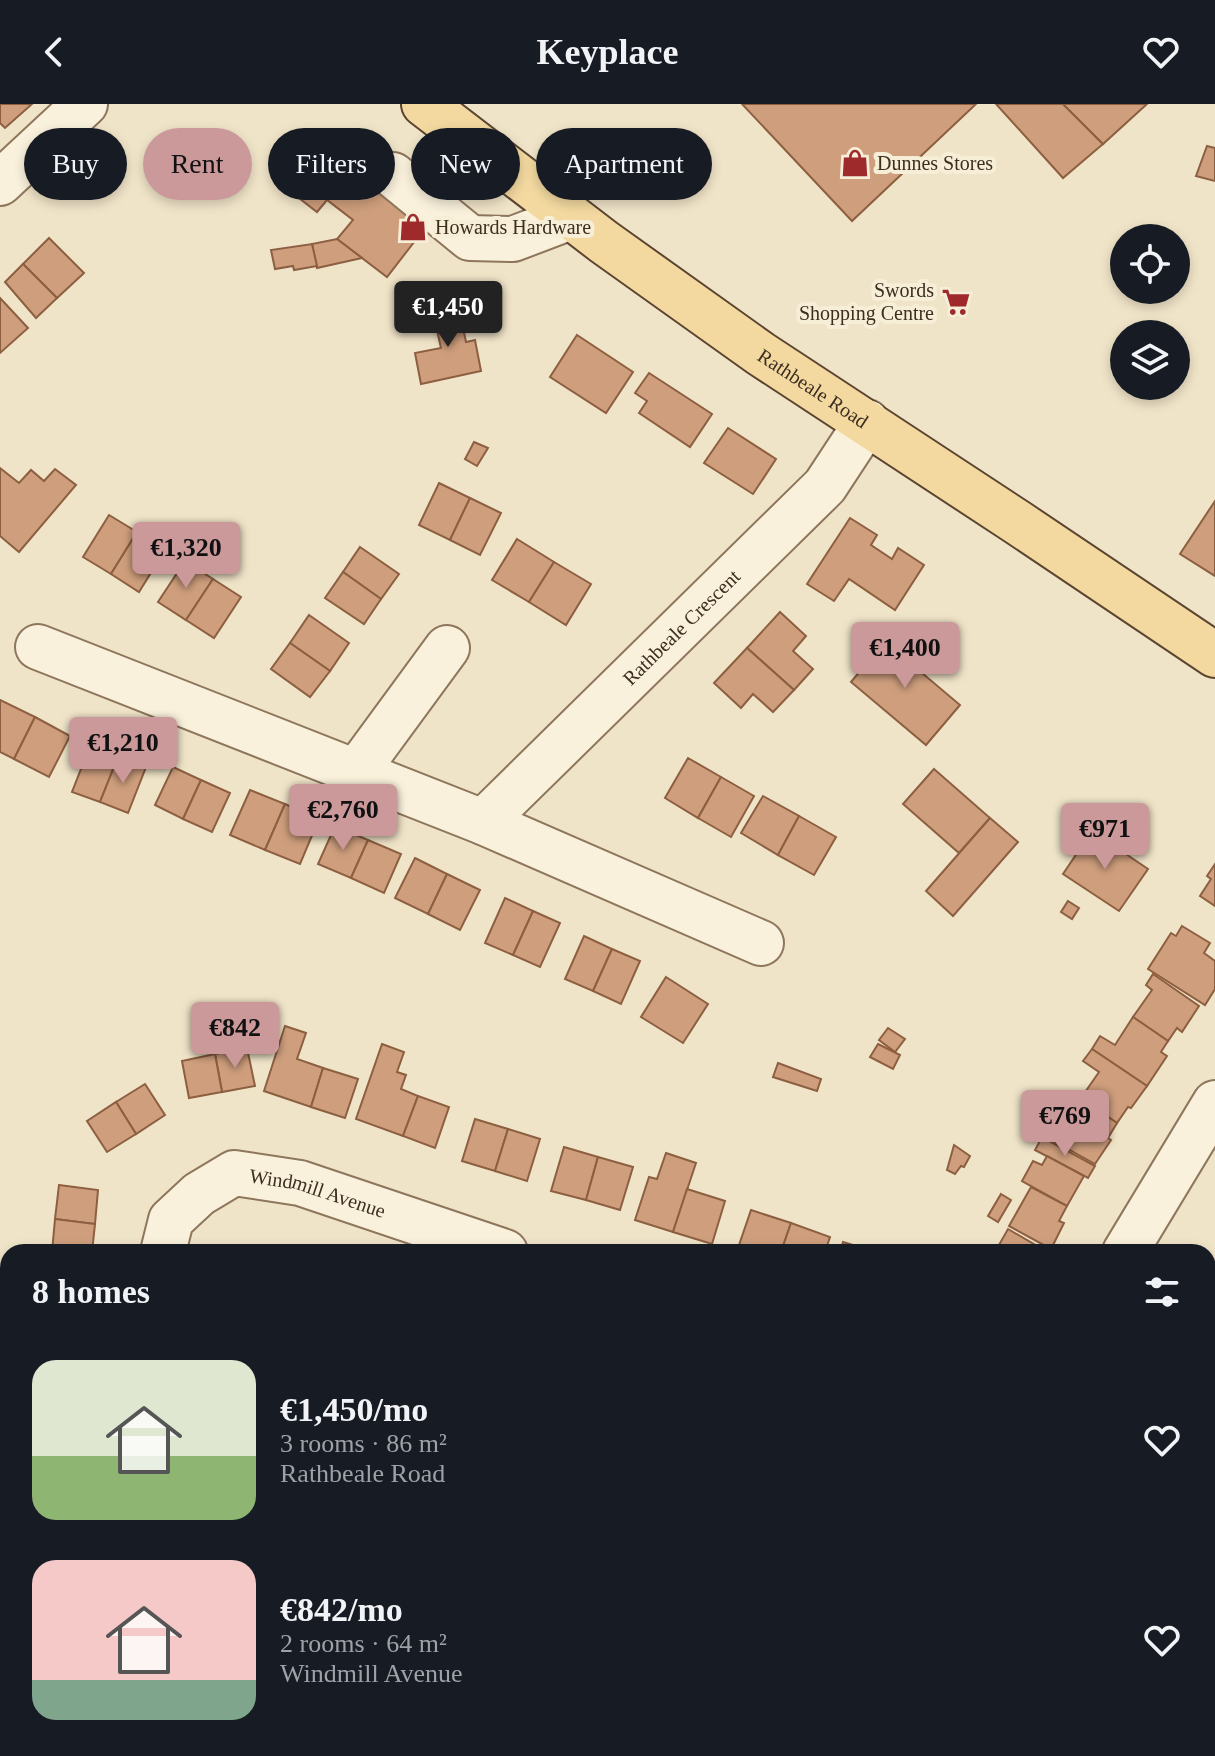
<!DOCTYPE html>
<html lang="en">
<head>
<meta charset="utf-8">
<style>
	:root { --surface:#171b24; --page:#242831; --text:#f1f3f6; --muted:#9ea1a6; --accent:#cc999b }
	body { margin:0; font-family:Georgia,serif; background:var(--page); color:var(--text); height:100vh; display:flex; flex-direction:column; font-size:30px; white-space:nowrap }
	* { box-sizing:border-box; margin:0 }
	p { font-size:26px; color:var(--muted) }
	.icon { flex:none; width:44px; height:44px; fill:none; stroke:currentColor; stroke-width:2; stroke-linecap:round; stroke-linejoin:round }
	.map { position:relative; flex:1; overflow:hidden }
	.details { position:absolute; left:0px; top:1140px; width:1216px; height:512px; display:flex; flex-direction:column; background:var(--surface); border-radius:24px 24px 0 0; box-shadow:0 4px 12px #0003 }
	.details>* { flex:none }
	.top-card { position:absolute; left:24px; top:24px; width:800px; height:72px; display:flex; gap:16px }
	.tools { position:absolute; left:1110px; top:120px; display:grid; gap:16px }
	.tools a { display:grid; place-items:center; width:80px; height:80px; border-radius:50%; background:var(--surface); box-shadow:0 4px 12px #0003; font-size:40px }
	.price { position:absolute; translate:-50% -68px; padding:0 18px; border-radius:8px; background:var(--accent); color:#111; font-size:26px; line-height:52px; filter:drop-shadow(0 2px 4px #0008) }
	.price::after { content:''; position:absolute; left:50%; top:48px; width:24px; height:18px; margin-left:-12px; background:inherit; clip-path:polygon(0 0,100% 0,50% 100%) }
	.price.active { background:#222; color:#fff }
	ul { padding:0; list-style:none }
	li { display:flex; align-items:center; gap:24px; height:200px; padding:0 32px }
	li span { display:grid; place-items:center; flex:none; width:224px; height:160px; border-radius:24px; color:#555 }
	li>.icon { margin-inline-start:auto }
	span .icon { width:96px; height:96px; fill:#fffc; stroke-width:1 }
	li b { font-size:34px }
	h2 { display:flex; justify-content:space-between; align-items:center; height:96px; padding:0 32px; font-size:34px }
	.pill { padding:0 28px; border-radius:36px; background:var(--surface); box-shadow:0 4px 12px #0003; font-size:28px; line-height:72px }
	.pill.active { background:var(--accent); color:#111 }
	header { display:flex; justify-content:space-between; align-items:center; height:104px; padding:0 32px; background:var(--surface); font-size:36px; font-weight:600 }
	.map>svg:first-child { display:block }
</style>
</head>
<body>
<header><svg class="icon" aria-label="back" viewBox="0 0 24 24"><path d="M15 5l-7 7 7 7"/></svg>Keyplace<svg class="icon" aria-label="heart" viewBox="0 0 24 24"><path d="M12 20l-8-8c-3-5 5-10 8-4 3-6 11-1 8 4z"/></svg></header>
<div class="map">
<svg width="1215" height="1652" viewBox="0 0 1215 1652">
	<rect width="100%" height="100%" fill="#f0e4c8"/>
	<!-- building -->
	<g fill="#cf9f7d" stroke="#8d5f41" stroke-width="2">
		<polygon points="0,0 32,0 5,24 0,19"/>
		<polygon points="742,0 976,0 852,117"/>
		<polygon points="996,0 1063,0 1103,40 1063,74"/>
		<polygon points="1063,0 1147,0 1103,40"/>
		<polygon points="304,31 425,124 387,173 337,135 353,116 327,96 317,108 286,84 305,60 290,49"/>
		<polygon points="1207,42 1215,44 1215,77 1196,72"/>
		<polygon points="49,134 84,169 57,194 23,160"/>
		<polygon points="337,135 362,154 317,164 312,140"/>
		<polygon points="312,140 317,162 294,166 293,162 275,165 271,146"/>
		<polygon points="23,160 57,194 36,214 5,178"/>
		<polygon points="0,194 28,224 0,249"/>
		<polygon points="458,199 466,238 475,236 481,267 421,280 415,249 441,244 432,204"/>
		<polygon points="577,231 633,268 606,309 550,273"/>
		<polygon points="649,269 712,310 690,343 639,309 647,297 635,289"/>
		<polygon points="728,324 776,355 753,390 704,359"/>
		<polygon points="474,338 488,344 477,362 465,355"/>
		<polygon points="0,364 19,379 31,366 44,377 55,365 76,381 19,448 0,432"/>
		<polygon points="439,379 470,394 450,436 419,421"/>
		<polygon points="470,394 501,409 480,451 450,436"/>
		<polygon points="1215,397 1215,472 1180,450"/>
		<polygon points="109,411 137,428 111,470 83,453"/>
		<polygon points="850,414 877,431 871,441 892,455 898,444 924,461 895,506 849,475 834,497 807,480"/>
		<polygon points="137,428 165,446 139,488 111,470"/>
		<polygon points="517,435 554,458 529,498 492,476"/>
		<polygon points="360,443 399,470 381,495 343,468"/>
		<polygon points="185,457 213,475 186,516 158,498"/>
		<polygon points="554,458 591,480 566,521 529,498"/>
		<polygon points="343,468 381,495 364,520 325,494"/>
		<polygon points="213,475 241,493 214,534 186,516"/>
		<polygon points="780,508 806,532 793,547 813,565 794,586 747,544"/>
		<polygon points="309,511 349,539 330,567 290,539"/>
		<polygon points="893,528 917,549 909,558 960,601 926,641 851,578"/>
		<polygon points="290,539 330,567 310,593 271,565"/>
		<polygon points="747,544 794,586 773,608 753,590 741,604 714,579"/>
		<polygon points="0,596 35,613 14,655 0,648"/>
		<polygon points="35,613 70,632 49,673 14,655"/>
		<polygon points="90,642 118,653 100,698 72,688"/>
		<polygon points="118,653 146,663 128,709 100,698"/>
		<polygon points="688,654 721,673 698,714 665,694"/>
		<polygon points="173,663 201,676 183,715 155,701"/>
		<polygon points="934,665 990,714 959,749 903,700"/>
		<polygon points="721,673 754,692 731,733 698,714"/>
		<polygon points="201,676 230,689 212,728 183,715"/>
		<polygon points="250,686 285,700 265,746 230,731"/>
		<polygon points="763,692 799,712 778,751 741,729"/>
		<polygon points="285,700 319,715 300,760 265,746"/>
		<polygon points="799,712 836,733 814,771 778,751"/>
		<polygon points="990,714 1018,738 953,812 926,787"/>
		<polygon points="335,722 368,736 351,774 318,760"/>
		<polygon points="1092,727 1148,765 1119,807 1063,770"/>
		<polygon points="368,736 401,750 384,789 351,774"/>
		<polygon points="415,754 447,770 428,810 395,794"/>
		<polygon points="1215,760 1215,802 1200,792 1211,775 1207,772"/>
		<polygon points="447,770 480,786 460,826 428,810"/>
		<polygon points="505,794 533,807 513,851 485,839"/>
		<polygon points="1068,797 1079,804 1072,815 1061,808"/>
		<polygon points="533,807 560,819 540,863 513,851"/>
		<polygon points="1182,822 1210,839 1204,849 1215,857 1215,885 1205,901 1148,865 1171,829 1176,832"/>
		<polygon points="584,832 612,845 593,887 565,875"/>
		<polygon points="612,845 640,857 621,900 593,887"/>
		<polygon points="1153,870 1199,902 1182,928 1177,924 1168,937 1133,913 1152,886 1146,881"/>
		<polygon points="666,873 708,900 683,939 641,913"/>
		<polygon points="1133,913 1168,937 1161,948 1167,952 1147,982 1092,945 1100,932 1115,941"/>
		<polygon points="285,922 306,929 297,955 323,964 311,1003 264,987"/>
		<polygon points="888,924 905,935 895,948 879,936"/>
		<polygon points="382,940 404,948 397,968 406,971 401,985 418,992 403,1032 356,1015"/>
		<polygon points="878,940 900,951 893,965 870,953"/>
		<polygon points="247,944 255,982 222,988 215,950"/>
		<polygon points="1092,945 1147,982 1131,1004 1128,1003 1117,1019 1081,994 1099,968 1083,957"/>
		<polygon points="215,950 222,988 189,994 182,957"/>
		<polygon points="778,959 821,975 817,987 773,973"/>
		<polygon points="323,964 358,975 345,1014 311,1003"/>
		<polygon points="145,980 165,1011 136,1030 116,998"/>
		<polygon points="1075,991 1117,1019 1108,1034 1111,1036 1095,1060 1043,1031 1050,1021 1060,1027 1067,1015 1061,1012"/>
		<polygon points="418,992 449,1003 435,1044 403,1032"/>
		<polygon points="116,998 136,1030 107,1048 87,1017"/>
		<polygon points="475,1015 508,1025 495,1067 462,1057"/>
		<polygon points="508,1025 540,1035 527,1077 495,1067"/>
		<polygon points="1042,1033 1095,1062 1088,1074 1035,1046"/>
		<polygon points="954,1041 970,1052 964,1063 961,1062 955,1070 947,1066"/>
		<polygon points="564,1043 598,1053 586,1096 551,1087"/>
		<polygon points="666,1049 696,1059 673,1128 635,1116 649,1073 657,1075"/>
		<polygon points="1047,1052 1084,1072 1067,1102 1022,1077 1033,1057 1042,1061"/>
		<polygon points="598,1053 633,1063 620,1106 586,1096"/>
		<polygon points="59,1081 98,1086 95,1120 55,1115"/>
		<polygon points="1031,1083 1067,1102 1059,1117 1064,1119 1051,1145 1009,1122"/>
		<polygon points="687,1085 725,1097 712,1140 673,1128"/>
		<polygon points="1001,1090 1011,1096 998,1118 988,1112"/>
		<polygon points="751,1106 791,1119 781,1148 749,1148 738,1144"/>
		<polygon points="55,1115 95,1120 92,1148 52,1148"/>
		<polygon points="791,1119 830,1133 825,1148 781,1148"/>
		<polygon points="1008,1125 1046,1147 1046,1148 995,1148"/>
		<polygon points="843,1138 876,1148 840,1148"/>
		<polygon points="1208,1230 1215,1232 1215,1286 1208,1283"/>
		<polygon points="1208,1283 1215,1286 1215,1347 1208,1345"/>
		<polygon points="5,1403 8,1404 8,1442 0,1441"/>
		<polygon points="1209,1425 1215,1428 1215,1493 1208,1491"/>
		<polygon points="0,1461 8,1462 8,1501 0,1500"/>
		<polygon points="0,1500 8,1501 8,1540 0,1539"/>
		<polygon points="8,1568 8,1604 0,1604 0,1569"/>
		<polygon points="0,1604 8,1604 8,1639 0,1640"/>
		<polygon points="264,1644 304,1644 301,1652 261,1652"/>
		<polygon points="586,1644 626,1644 624,1652 605,1652 585,1648"/>
		<polygon points="834,1644 858,1647 859,1644 901,1644 900,1652 832,1652"/>
		<polygon points="1043,1644 1062,1644 1088,1650 1087,1652 1041,1652"/>
		<polygon points="1062,1644 1116,1644 1114,1652 1094,1652"/>
	</g>
	<g fill="none" stroke-linecap="round" stroke-linejoin="round">
		<defs>
			<g id="minor">
				<polyline points="393,71 470,134 513,135 571,113"/>
				<polyline points="0,79 85,0"/>
				<polyline points="38,543 483,718 761,839"/>
				<polyline points="356,668 447,544"/>
				<path id="s1" d="M483,718L825,382L867,318"/>
				<path id="s2" d="M163,1148L171,1116L199,1090L234,1069L300,1079L505,1148"/>
				<polyline points="1125,1148 1215,999"/>
				<polyline points="1208,1569 1215,1572"/>
				<polyline points="99,1644 104,1652"/>
				<polyline points="514,1652 516,1644"/>
				<polyline points="971,1652 973,1644"/>
			</g>
			<g id="major">
				<path id="s3" d="M424,0L604,138L761,250L1017,418L1215,551"/>
			</g>
		</defs>
		<!-- minor casing -->
		<use href="#minor" stroke="#8d765c" stroke-width="48"/>
		<!-- major casing -->
		<use href="#major" stroke="#5b4430" stroke-width="48"/>
		<!-- minor -->
		<use href="#minor" stroke="#faf1dc" stroke-width="44"/>
		<!-- major -->
		<use href="#major" stroke="#f3d9a0" stroke-width="44"/>
	</g>
	<!-- icons -->
	<defs>
		<symbol id="shop-bare" viewBox="-9 -9 18 18"><path d="M-5-2.5h2.3a2.7 3.5 0 0 1 5.4 0H5L5.5 6h-11ZM-1.5-2.5h3a1.5 2.3 0 0 0-3 0Z" fill="#9e2a2b" stroke="#f7eed8" stroke-width="2.5" paint-order="stroke"/></symbol>
		<symbol id="supermarket-bare" viewBox="-9 -9 18 18"><path d="M-6-5.5h2.5l.6 2H6L4.5 2H-2.5L-4.4-4H-6ZM-1.5 3.2a1.3 1.3 0 1 0 .1 0ZM3 3.2a1.3 1.3 0 1 0 .1 0Z" fill="#9e2a2b" stroke="#f7eed8" stroke-width="2.5" paint-order="stroke"/></symbol>
	</defs>
	<g fill-rule="evenodd">
		<use href="#shop-bare" x="835" y="39" width="40" height="40"/>
		<use href="#shop-bare" x="393" y="103" width="40" height="40"/>
		<use href="#supermarket-bare" x="936" y="178" width="40" height="40"/>
	</g>
	<g text-anchor="middle" dominant-baseline="central" stroke-width="8" stroke-linejoin="round" paint-order="stroke">
		<!-- poi labels -->
		<g font-size="20" fill="#3d2e20" stroke="#f7eed8" text-anchor="start">
			<text x="877" y="59">Dunnes Stores</text>
			<text x="435" y="123">Howards Hardware</text>
			<text x="934" y="186" text-anchor="end">Swords<tspan x="934" dy="23">Shopping Centre</tspan></text>
		</g>
		<!-- street labels -->
		<g font-size="20" fill="#3d2e20" stroke="#f7eed8">
			<text stroke="none"><textPath href="#s3" startOffset="482">Rathbeale Road</textPath></text>
			<text stroke="none"><textPath href="#s1" startOffset="278">Rathbeale Crescent</textPath></text>
			<text stroke="none"><textPath href="#s2" startOffset="198">Windmill Avenue</textPath></text>
		</g>
	</g>
</svg>
<div class="tools">
<a><svg class="icon" aria-label="locate" viewBox="0 0 24 24"><circle cx="12" cy="12" r="6"/><path d="M12 2v4M12 18v4M2 12h4M18 12h4"/></svg></a>
<a><svg class="icon" aria-label="layers" viewBox="0 0 24 24"><path d="M12 4l9 5-9 5-9-5zM3 14l9 5 9-5"/></svg></a>
</div>
<b class="price active" style="left:448px;top:245px">€1,450</b>
<b class="price" style="left:186px;top:486px">€1,320</b>
<b class="price" style="left:905px;top:586px">€1,400</b>
<b class="price" style="left:123px;top:681px">€1,210</b>
<b class="price" style="left:343px;top:748px">€2,760</b>
<b class="price" style="left:1105px;top:767px">€971</b>
<b class="price" style="left:235px;top:966px">€842</b>
<b class="price" style="left:1065px;top:1054px">€769</b>
<div class="top-card">
<a class="pill">Buy</a>
<a class="pill active">Rent</a>
<a class="pill">Filters</a>
<a class="pill">New</a>
<a class="pill">Apartment</a>
</div>
<section class="details">
<h2>8 homes<svg class="icon" aria-label="filters" viewBox="0 0 24 24"><path d="M4 7h16M4 17h16"/><circle cx="9" cy="7" r="2"/><circle cx="15" cy="17" r="2"/></svg></h2>
<ul>
<li><span style="background:linear-gradient(#dfe7d0 60%,#8fb573 0)"><svg class="icon" aria-label="home" viewBox="0 0 24 24"><path d="M3 11l9-7 9 7M6 9v11h12V9"/></svg></span><div><b>€1,450/mo</b><p>3 rooms · 86 m²</p><p>Rathbeale Road</p></div><svg class="icon" aria-label="heart" viewBox="0 0 24 24"><path d="M12 20l-8-8c-3-5 5-10 8-4 3-6 11-1 8 4z"/></svg></li>
<li><span style="background:linear-gradient(#f6c9c9 75%,#7fa58c 0)"><svg class="icon" aria-label="home" viewBox="0 0 24 24"><path d="M3 11l9-7 9 7M6 9v11h12V9"/></svg></span><div><b>€842/mo</b><p>2 rooms · 64 m²</p><p>Windmill Avenue</p></div><svg class="icon" aria-label="heart" viewBox="0 0 24 24"><path d="M12 20l-8-8c-3-5 5-10 8-4 3-6 11-1 8 4z"/></svg></li>
</ul>
</section>
</div>
</body>
</html>
